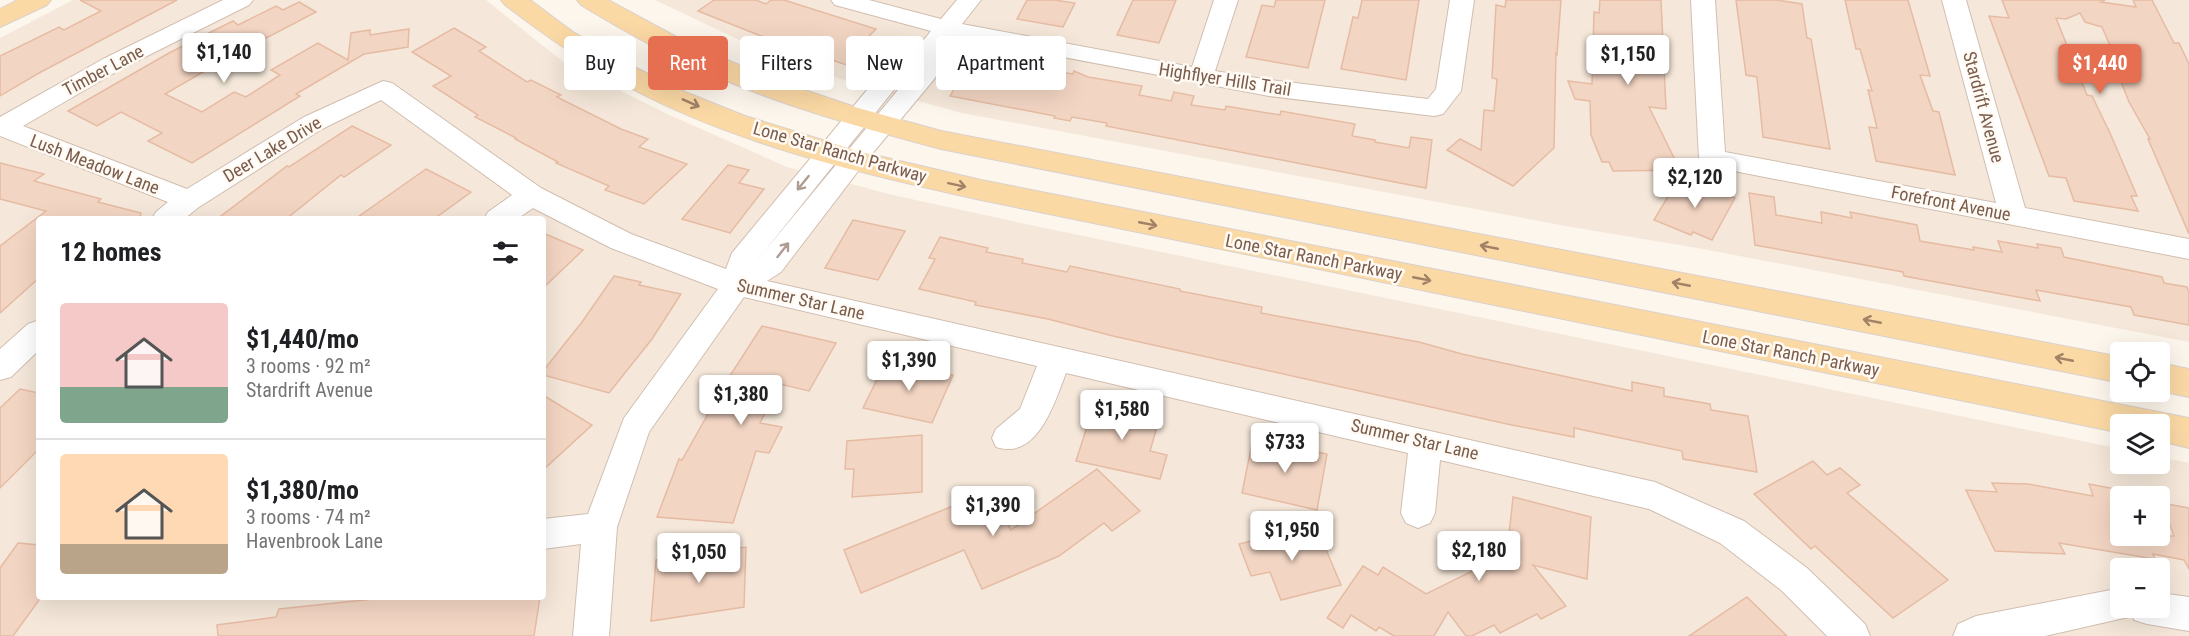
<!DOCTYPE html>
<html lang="en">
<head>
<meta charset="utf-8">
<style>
	:root { --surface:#fff; --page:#f2f2f2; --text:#202124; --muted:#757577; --line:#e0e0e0; --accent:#e76f51 }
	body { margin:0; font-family:"Roboto Condensed",sans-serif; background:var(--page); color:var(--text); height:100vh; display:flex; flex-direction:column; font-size:22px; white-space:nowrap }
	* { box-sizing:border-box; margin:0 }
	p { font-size:20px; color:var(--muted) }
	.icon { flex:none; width:33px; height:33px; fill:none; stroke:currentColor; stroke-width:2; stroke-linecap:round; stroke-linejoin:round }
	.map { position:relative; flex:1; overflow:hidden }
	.drawer { position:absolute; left:36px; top:216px; width:510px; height:384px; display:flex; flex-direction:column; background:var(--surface); border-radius:6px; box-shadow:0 6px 24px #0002 }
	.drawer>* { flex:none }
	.top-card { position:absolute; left:564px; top:36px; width:570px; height:54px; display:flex; gap:12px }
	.fabs { position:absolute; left:2110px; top:342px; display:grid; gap:12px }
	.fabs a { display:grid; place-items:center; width:60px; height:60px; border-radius:6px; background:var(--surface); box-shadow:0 6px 24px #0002; font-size:30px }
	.price { position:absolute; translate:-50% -51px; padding:0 14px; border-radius:6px; background:#fff; color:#222; font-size:20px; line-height:39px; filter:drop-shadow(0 2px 3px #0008) }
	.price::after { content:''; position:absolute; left:50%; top:36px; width:18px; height:14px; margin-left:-9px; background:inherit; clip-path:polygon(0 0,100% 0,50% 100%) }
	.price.current { background:var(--accent); color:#fff }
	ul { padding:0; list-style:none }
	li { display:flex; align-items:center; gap:18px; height:150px; padding:0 24px }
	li+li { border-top:2px solid var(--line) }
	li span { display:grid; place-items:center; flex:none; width:168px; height:120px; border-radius:6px; color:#555 }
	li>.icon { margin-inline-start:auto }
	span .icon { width:72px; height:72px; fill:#fffc; stroke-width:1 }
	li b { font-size:26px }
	h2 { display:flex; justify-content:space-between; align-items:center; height:72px; padding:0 24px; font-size:26px }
	.pill { padding:0 21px; border-radius:6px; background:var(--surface); box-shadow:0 6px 24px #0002; font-size:21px; line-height:54px }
	.pill.current { background:var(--accent); color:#fff }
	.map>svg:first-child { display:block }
</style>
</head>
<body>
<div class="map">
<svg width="2189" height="636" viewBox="0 0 2189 636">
	<rect width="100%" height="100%" fill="#fdf6ec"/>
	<!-- residential -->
	<g fill="#f5e8da" fill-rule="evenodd">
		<path d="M73,0H486L562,61L665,113L787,167L893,195L1030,225L2121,449V464H2160V457L2189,463V636H0V38ZM39,219H543V597H39ZM2121,496H2160V536H2121ZM2121,568H2160V608H2121Z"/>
		<polygon points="655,0 2189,0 2189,342 1703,249 1571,227 962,113 856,84 775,57"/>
	</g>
	<!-- building -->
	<g fill="#f3d5c3" stroke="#e6bba3" stroke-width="1.5">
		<polygon points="80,0 177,0 39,73 0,96 0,56 59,27 64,30 101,11"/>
		<polygon points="714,0 756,0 766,4 771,0 784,0 876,29 869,36 883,41 855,68 812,53 809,55 698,11"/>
		<polygon points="1027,0 1054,0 1075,3 1063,27 1017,19"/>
		<polygon points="1133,0 1176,0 1159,43 1117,35"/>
		<polygon points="1276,0 1325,0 1308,68 1246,57 1262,5 1274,7"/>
		<polygon points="1362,0 1419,0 1406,80 1341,69 1353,17 1358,18"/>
		<polygon points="1506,0 1561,0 1557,54 1556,52 1554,148 1513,186 1447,150 1460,139 1481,150 1484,110 1494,111 1497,79 1492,78 1496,5 1505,7"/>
		<polygon points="1600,0 1661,0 1666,109 1649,107 1680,170 1613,171 1609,162 1602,162 1591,135 1590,101 1575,99 1568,81 1592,84 1594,12 1599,13"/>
		<polygon points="1736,0 1777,0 1802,4 1807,38 1811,39 1830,149 1763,137 1757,77 1746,75"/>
		<polygon points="1845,0 1908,0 1930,76 1920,75 1933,111 1939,112 1955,175 1876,161 1869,127 1877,128 1868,90 1872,91 1860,49 1856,49"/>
		<polygon points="2002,0 2105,0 2101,2 2136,7 2133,0 2152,0 2174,43 2179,43 2189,64 2189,234 2148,139 2150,139 2129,102 2115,66 2119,66 2102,27 2085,22 2080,13 2066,19 2056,18 2087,95 2092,96 2110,133 2137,196 2131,196 2138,211 2074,201 2066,178 2049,176 1989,16 2009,18"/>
		<polygon points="299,2 316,12 222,61 165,94 202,112 234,92 246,97 280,75 271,70 318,43 348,60 351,33 370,30 370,35 409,29 408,47 364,54 296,94 300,96 192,163 148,141 162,133 121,112 97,126 68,111 169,53 233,21 238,25 276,6 283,10"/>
		<polygon points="454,28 486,47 479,51 527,82 531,80 561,95 557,97 621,129 648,139 639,147 687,164 644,204 605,190 609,186 556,163 558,162 515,139 516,138 475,117 478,115 433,86 451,76 412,52"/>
		<polygon points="977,62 1022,70 1024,66 1073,74 1074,71 1088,77 1142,86 1139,95 1171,101 1174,92 1194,96 1191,105 1225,110 1226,106 1280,115 1281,111 1355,124 1352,136 1375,140 1375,142 1409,148 1411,137 1432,140 1426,188 1106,126 1107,123 1072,117 1070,121 1054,118 1055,116 950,96 964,73 970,74"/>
		<polygon points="352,126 391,145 344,177 341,175 286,219 217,219 287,166 289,167"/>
		<polygon points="0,163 44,174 34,181 101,199 98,202 141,213 140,219 39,219 39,278 0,313 0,246 46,211 0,199"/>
		<polygon points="728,165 749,170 739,183 764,189 730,233 682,219"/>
		<polygon points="426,169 471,192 434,219 355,219"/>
		<polygon points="1680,176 1735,198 1712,240 1693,232 1691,235 1654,220"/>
		<polygon points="1749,193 1774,197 1776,215 1822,223 1821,212 1852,218 1850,212 1917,225 1920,241 1974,250 1973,247 2002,252 1998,241 2038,248 2037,244 2061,248 2064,257 2162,277 2164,283 2187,287 2189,293 2189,325 2134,315 2131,307 2036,290 2040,301 1904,276 1903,272 1755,245"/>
		<polygon points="853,220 905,231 878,280 825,268"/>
		<polygon points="543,233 583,250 543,288"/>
		<polygon points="940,237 988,248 986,252 1023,259 1022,263 1067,272 1070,266 1180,289 1180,291 1262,307 1261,313 1419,342 1462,354 1632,391 1632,382 1664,388 1664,396 1710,404 1711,410 1748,416 1757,472 1683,459 1682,451 1574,428 1574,437 1507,424 1113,336 1048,319 975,305 976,302 919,289 935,259 929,258"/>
		<polygon points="614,276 641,282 639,285 681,294 652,339 609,393 543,375 543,371 582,322"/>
		<polygon points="762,326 836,343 809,391 780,384 760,423 782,427 769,453 756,451 733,523 657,517 679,459 682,460 726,382"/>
		<polygon points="886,361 953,375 932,423 863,408"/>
		<polygon points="20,389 39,393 39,449 0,488 0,408"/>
		<polygon points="543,395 592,425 543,470"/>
		<polygon points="1095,402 1160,416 1150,451 1167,455 1160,479 1076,461"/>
		<polygon points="922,435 922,492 852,497 854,469 845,469 847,441"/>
		<polygon points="1253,438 1327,454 1317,510 1242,493"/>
		<polygon points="1813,461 1827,475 1840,468 1860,485 1847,493 1948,580 1893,618 1815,546 1811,549 1754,494"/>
		<polygon points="1097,469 1140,511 1112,531 1104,523 1059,556 982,589 964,550 861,593 844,550 953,506 959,519 998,503 1011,530"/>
		<polygon points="1992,483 2028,484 2093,496 2089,484 2121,490 2121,536 2174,536 2162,503 2189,508 2189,569 2184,560 2153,554 2155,559 2059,543 2065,554 1995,551 1966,490 1997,492"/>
		<polygon points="1513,497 1591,517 1587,579 1533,565 1566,606 1541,619 1537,614 1500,633 1494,625 1472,636 1466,636 1448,612 1434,636 1394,636 1379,627 1376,631 1351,615 1343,628 1327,618 1363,566 1378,575 1383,567 1426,594 1507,554"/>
		<polygon points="1316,526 1341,585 1281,600 1270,572 1251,576 1239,544"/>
		<polygon points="18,543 39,545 39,600 13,636 0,636 0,568"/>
		<polygon points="746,547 744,607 651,621 656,560"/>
		<polygon points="392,597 540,597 534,636 218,636 217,625 276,617 279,609"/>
		<polygon points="1747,597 1787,636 1689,636"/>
	</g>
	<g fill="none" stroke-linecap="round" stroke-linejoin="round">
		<defs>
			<g id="minor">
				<path d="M223,0H253L249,5L121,69L23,126L187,189L304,117L383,81L392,83L541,188L631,234L726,269L732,253L891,61L919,46L931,31L835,5L831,0H869L941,19L957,0H981L962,24L1192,67L1214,0H1238L1215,71L1269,80L1428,99L1436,89L1450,0H1474L1461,91L1443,114L1434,116L1269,96L952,36L940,52L943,63L935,78L862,166L781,272L767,281L1655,482L1744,521L1807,568L1865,624L1870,636H1827L1781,590L1720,543L1649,509L1440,460L1435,513L1430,523L1418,528L1406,523L1401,513L1408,453L1066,373C1055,401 1038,461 996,447L992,438L996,429L1020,409L1037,366L744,297L649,432L617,527L609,636H573L581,544L543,549V519L588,514L624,418L718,289L611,248L533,208L517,219H484L488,212L512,195L381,100L322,129L199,207L184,219H152L156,212L168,202L0,136V117L103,59ZM917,67L759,258L909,71Z"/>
				<polygon points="1691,0 1715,0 1725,152 1996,203 1942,0 1966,0 2025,208 2189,239 2189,259 1703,165 1699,159"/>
				<polygon points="39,320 39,350 11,377 0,380 0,349 28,324"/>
				<polygon points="2121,588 2121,608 2160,608 2160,593 2189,597 2189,631 2147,624 2134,620 2133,616 2045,636 1953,636 1958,624 1976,616"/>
			</g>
			<g id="major">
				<polygon points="18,0 51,0 47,5 0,27 0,9"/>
				<path d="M501,0H530L573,32L628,64L685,92L745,116L861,152L981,180L2189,418V448L2160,441V424H2121V433L981,200C854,172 720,141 607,75C571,54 538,30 505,5Z"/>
				<path d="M577,0H608L684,41L769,78L858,108L941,131L2121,357V383L941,149C861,128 782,106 706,72C663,53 622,30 581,5Z"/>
				<polygon points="2160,363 2189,369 2189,397 2160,391"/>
			</g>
		</defs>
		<!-- minor casing -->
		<use href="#minor" stroke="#d1beb0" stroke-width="2"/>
		<!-- major casing -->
		<use href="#major" stroke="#dad1cd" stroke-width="2"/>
		<!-- minor -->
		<use href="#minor" fill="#fff" fill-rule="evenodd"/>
		<!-- major -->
		<use href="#major" fill="#fbd9a5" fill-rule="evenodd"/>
	</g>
	<!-- one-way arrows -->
	<defs><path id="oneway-shaft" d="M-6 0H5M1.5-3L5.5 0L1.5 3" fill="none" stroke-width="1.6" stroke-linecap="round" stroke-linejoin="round" transform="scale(1.5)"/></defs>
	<g stroke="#a18267">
		<use href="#oneway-shaft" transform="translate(691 103) rotate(24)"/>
		<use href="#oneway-shaft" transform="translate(957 185) rotate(12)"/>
		<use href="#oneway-shaft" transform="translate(1148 224) rotate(11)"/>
		<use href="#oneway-shaft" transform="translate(1489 247) rotate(-169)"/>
		<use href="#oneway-shaft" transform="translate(1422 279) rotate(11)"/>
		<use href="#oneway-shaft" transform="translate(1681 284) rotate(-169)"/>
		<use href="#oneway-shaft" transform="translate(1872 321) rotate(-169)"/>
		<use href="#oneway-shaft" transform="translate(2064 359) rotate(-169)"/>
	</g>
	<g stroke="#af9d94">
		<use href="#oneway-shaft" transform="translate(803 183) rotate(129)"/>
		<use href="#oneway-shaft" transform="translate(783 250) rotate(-52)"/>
	</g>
	<g text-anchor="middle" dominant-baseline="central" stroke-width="5" stroke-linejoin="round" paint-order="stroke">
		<!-- street labels -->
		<g font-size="18" fill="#7a5c4d" stroke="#fffaf3">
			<text transform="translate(103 70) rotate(-28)">Timber Lane</text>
			<text transform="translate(1225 79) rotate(9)">Highflyer Hills Trail</text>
			<text transform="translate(1984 107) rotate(75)">Stardrift Avenue</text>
			<text transform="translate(272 149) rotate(-31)">Deer Lake Drive</text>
			<text transform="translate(840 152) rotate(16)">Lone Star Ranch Parkway</text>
			<text transform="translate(95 164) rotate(21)">Lush Meadow Lane</text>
			<text transform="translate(1951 203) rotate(11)">Forefront Avenue</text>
			<text transform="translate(1314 257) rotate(11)">Lone Star Ranch Parkway</text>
			<text transform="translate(801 299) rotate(13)">Summer Star Lane</text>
			<text transform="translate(1791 353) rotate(11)">Lone Star Ranch Parkway</text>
			<text transform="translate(1415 439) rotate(13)">Summer Star Lane</text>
		</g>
	</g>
</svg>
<div class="fabs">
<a><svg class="icon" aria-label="locate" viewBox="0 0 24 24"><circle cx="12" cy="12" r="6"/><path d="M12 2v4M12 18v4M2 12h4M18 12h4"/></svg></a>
<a><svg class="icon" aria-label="layers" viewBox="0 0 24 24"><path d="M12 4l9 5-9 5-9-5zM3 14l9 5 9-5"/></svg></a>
<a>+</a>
<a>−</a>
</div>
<b class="price" style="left:224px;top:84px">$1,140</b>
<b class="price" style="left:1628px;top:86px">$1,150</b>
<b class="price current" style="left:2100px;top:95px">$1,440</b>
<b class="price" style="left:1695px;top:209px">$2,120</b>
<b class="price" style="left:909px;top:392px">$1,390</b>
<b class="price" style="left:741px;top:426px">$1,380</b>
<b class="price" style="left:1122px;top:441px">$1,580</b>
<b class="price" style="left:1285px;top:474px">$733</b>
<b class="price" style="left:993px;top:537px">$1,390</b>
<b class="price" style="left:1292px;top:562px">$1,950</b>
<b class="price" style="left:1479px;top:582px">$2,180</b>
<b class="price" style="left:699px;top:584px">$1,050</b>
<div class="top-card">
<a class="pill">Buy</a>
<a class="pill current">Rent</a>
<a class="pill">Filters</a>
<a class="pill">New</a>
<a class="pill">Apartment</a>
</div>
<section class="drawer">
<h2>12 homes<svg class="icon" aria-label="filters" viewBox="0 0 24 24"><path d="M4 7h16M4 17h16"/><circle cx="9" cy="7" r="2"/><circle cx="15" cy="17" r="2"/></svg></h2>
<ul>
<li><span style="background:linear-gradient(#f6c9c9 70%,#7fa58c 0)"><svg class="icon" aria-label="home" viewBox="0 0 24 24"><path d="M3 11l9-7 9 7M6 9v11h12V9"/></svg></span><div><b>$1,440/mo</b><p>3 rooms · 92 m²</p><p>Stardrift Avenue</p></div></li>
<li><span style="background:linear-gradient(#ffd9b3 75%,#b9a48a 0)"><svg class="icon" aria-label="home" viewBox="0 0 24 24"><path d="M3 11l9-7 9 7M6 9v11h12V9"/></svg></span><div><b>$1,380/mo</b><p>3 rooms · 74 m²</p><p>Havenbrook Lane</p></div></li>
</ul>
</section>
</div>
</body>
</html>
